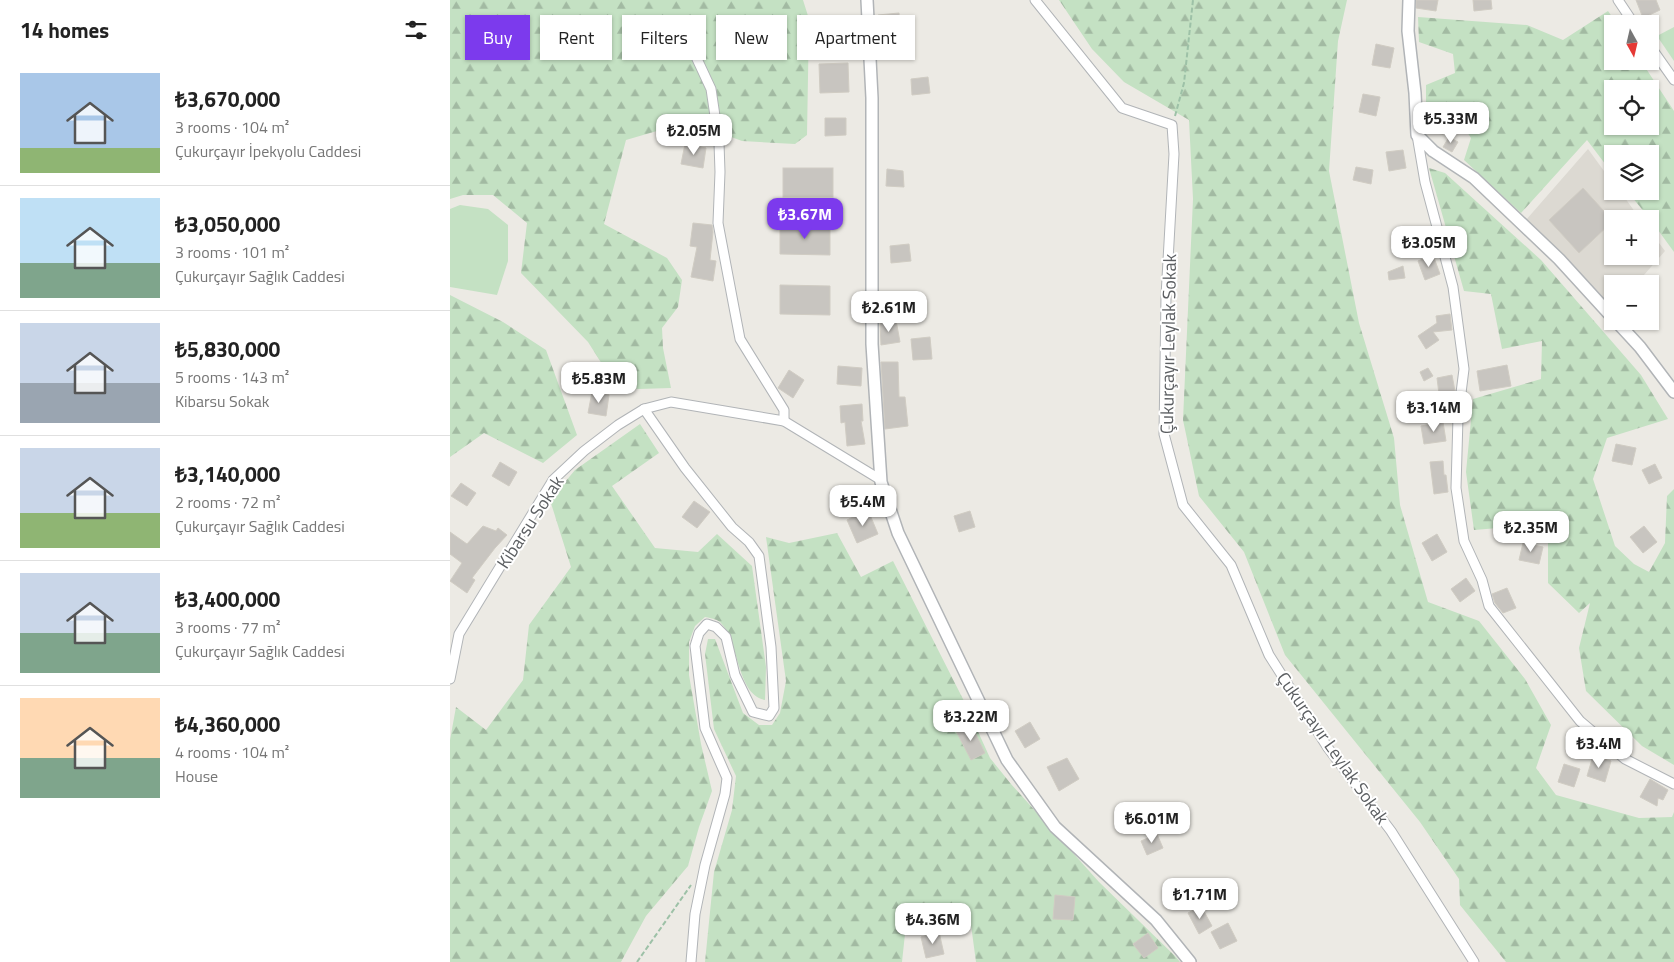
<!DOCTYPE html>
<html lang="en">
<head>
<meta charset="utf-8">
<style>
	:root { --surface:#fff; --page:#f6f6f6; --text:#222; --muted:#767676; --line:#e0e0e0; --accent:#7c3aed }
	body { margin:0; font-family:"Titillium Web",sans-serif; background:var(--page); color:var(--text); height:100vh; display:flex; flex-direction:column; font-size:19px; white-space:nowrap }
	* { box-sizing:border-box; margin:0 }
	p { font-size:16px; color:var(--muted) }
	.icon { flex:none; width:28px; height:28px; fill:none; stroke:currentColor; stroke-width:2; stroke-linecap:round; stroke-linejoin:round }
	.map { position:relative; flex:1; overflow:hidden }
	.side { display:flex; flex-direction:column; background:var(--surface); width:450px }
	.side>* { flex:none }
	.top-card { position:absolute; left:15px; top:15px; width:475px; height:45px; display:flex; gap:10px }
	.needle { width:32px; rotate:172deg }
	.controls { position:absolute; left:1154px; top:15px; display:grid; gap:10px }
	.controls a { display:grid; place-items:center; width:55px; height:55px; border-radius:0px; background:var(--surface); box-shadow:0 1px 4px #0004; font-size:25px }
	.price { position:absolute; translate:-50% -42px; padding:0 11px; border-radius:10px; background:#fff; color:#222; font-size:16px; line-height:32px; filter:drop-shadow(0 1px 2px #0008) }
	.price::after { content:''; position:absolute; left:50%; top:30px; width:15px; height:11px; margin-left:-8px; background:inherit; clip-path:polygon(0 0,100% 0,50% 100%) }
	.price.selected { background:var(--accent); color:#fff }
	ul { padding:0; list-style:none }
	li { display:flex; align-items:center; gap:15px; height:125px; padding:0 20px }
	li+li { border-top:1px solid var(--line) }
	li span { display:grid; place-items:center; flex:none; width:140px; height:100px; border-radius:0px; color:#555 }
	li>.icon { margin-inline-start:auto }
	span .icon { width:60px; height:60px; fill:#fffc; stroke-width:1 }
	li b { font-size:21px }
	h2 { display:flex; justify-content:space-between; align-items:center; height:60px; padding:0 20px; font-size:21px }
	.tag { padding:0 18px; border-radius:0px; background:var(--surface); box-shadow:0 1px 4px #0004; font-size:18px; line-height:45px }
	.tag.selected { background:var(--accent); color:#fff }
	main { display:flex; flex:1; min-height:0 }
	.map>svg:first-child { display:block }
</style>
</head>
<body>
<main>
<section class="side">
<h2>14 homes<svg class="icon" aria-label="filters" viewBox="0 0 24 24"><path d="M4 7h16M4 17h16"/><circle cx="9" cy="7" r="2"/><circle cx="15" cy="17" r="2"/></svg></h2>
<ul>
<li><span style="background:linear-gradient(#a9c7e8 75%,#8fb573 0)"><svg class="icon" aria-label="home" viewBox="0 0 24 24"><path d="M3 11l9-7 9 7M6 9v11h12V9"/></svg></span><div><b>₺3,670,000</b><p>3 rooms · 104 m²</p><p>Çukurçayır İpekyolu Caddesi</p></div></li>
<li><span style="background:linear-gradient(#bfe0f5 65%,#7fa58c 0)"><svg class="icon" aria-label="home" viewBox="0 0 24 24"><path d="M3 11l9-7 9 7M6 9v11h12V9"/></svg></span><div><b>₺3,050,000</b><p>3 rooms · 101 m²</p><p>Çukurçayır Sağlık Caddesi</p></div></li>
<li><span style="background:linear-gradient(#c9d6e8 60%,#9aa5b1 0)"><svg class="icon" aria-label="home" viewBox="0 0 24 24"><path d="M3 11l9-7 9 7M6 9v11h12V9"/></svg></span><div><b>₺5,830,000</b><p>5 rooms · 143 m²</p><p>Kibarsu Sokak</p></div></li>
<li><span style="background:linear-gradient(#c9d6e8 65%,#8fb573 0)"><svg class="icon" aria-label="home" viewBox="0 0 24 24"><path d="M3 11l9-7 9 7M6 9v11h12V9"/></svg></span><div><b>₺3,140,000</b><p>2 rooms · 72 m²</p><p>Çukurçayır Sağlık Caddesi</p></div></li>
<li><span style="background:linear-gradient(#c9d6e8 60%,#7fa58c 0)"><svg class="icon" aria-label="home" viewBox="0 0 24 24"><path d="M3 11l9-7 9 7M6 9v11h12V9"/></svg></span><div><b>₺3,400,000</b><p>3 rooms · 77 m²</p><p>Çukurçayır Sağlık Caddesi</p></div></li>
<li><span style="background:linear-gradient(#ffd9b3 60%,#7fa58c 0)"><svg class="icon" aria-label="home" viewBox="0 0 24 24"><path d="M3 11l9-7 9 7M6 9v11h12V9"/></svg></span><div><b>₺4,360,000</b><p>4 rooms · 104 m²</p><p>House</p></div></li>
</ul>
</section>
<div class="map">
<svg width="1224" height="962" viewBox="0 0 1224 962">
	<defs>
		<pattern id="forest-firs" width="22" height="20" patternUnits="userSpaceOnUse" patternTransform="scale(1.25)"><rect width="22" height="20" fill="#c4e1c3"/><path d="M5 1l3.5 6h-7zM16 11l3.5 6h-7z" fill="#a2baa2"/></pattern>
	</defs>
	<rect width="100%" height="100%" fill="#eceae4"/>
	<!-- education -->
	<polygon fill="#dcd9d2" points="1138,149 1162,182 1162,191 1170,191 1190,219 1162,219 1162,256 1200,256 1200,231 1215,251 1186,284 1162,284 1162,307 1076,220"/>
	<!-- green -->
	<g fill="#c4e1c3">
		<polygon points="1224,27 1224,61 1207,36"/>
		<polygon points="10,205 38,209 58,225 58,261 47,295 0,287 0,209"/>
	</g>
	<!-- forest -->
	<g fill="url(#forest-firs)" fill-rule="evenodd">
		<polygon points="0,0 353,0 359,19 357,135 345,144 292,141 257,128 224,126 176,140 154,224 217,258 232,280 228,307 212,328 213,348 221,388 188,389 164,383 138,342 71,273 77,223 43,195 13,195 0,199"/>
		<polygon points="609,0 897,0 888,41 879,171 909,323 944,438 950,505 978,602 1029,621 1075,679 1101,725 1086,768 1106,795 1189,818 1222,817 1224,812 1224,962 1056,962 1010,905 1009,879 970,822 835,655 794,552 749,496 733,420 743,199 739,120 674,82 642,49"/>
		<path d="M1158,11L1167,24H1162V61H1191L1224,111V252L1200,219L1177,191H1200V154H1162V173L1137,140L1071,213L1014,160L1021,138L1004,112L976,102V85L1005,73L1003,54L969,42L968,17L1077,25L1113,40ZM1162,89H1200V126H1162Z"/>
		<polygon points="979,168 995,173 1091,260 1191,375 1218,419 1157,438 1143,479 1165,546 1184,564 1199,572 1215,543 1217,496 1224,489 1224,765 1192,746 1136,691 1129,648 1140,603 1129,613 1098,583 1098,538 1060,527 1024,530 1016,472 1023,399 1091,379 1092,341 1052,349 1041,294 1014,291"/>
		<polygon points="0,295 53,322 96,350 127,435 93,463 34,433 0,457"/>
		<path d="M190,424L209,453L162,486L205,548L248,552L267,534L302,566L316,667L315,700C286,694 290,642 270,622C266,619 260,618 255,617L245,626L239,642V675L251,744L262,791L249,827L238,866L196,916L171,962H0V740L6,707L36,730L73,680L79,625L121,567L100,500L125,470Z"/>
		<polygon points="387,533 411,577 443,561 515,703 540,758 561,784 649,882 726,957 730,962 526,962 521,925 458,906 452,962 255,962 264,872 282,810 286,776 264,729 255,654 258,639 265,639 293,713 309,725 322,725 330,713 336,681 316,537 339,543"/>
	</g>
	<!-- building -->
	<g fill="#c8c5c0" stroke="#d0ccc3">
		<polygon points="966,0 988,0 986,11 966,8"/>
		<polygon points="1023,0 1041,0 1042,9 1024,11"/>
		<polygon points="1186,0 1206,0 1210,10 1193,18"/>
		<polygon points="449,13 450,31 429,33 428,15"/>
		<polygon points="926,44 944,48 940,68 922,65"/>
		<polygon points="398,63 399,92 370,93 369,64"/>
		<polygon points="478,77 480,93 462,95 461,79"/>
		<polygon points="913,94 930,97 926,116 909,112"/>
		<polygon points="973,113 996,116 993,134 974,132"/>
		<polygon points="375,118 396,118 396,135 375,136"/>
		<polygon points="999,137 1008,142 1002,152 993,147"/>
		<polygon points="235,144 256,148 253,168 231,164"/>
		<polygon points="953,150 956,168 939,171 936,152"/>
		<polygon points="906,167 923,170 921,184 903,180"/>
		<rect x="333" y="168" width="50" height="29"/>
		<polygon points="437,169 453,171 454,187 436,186"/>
		<polygon points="1133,188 1162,220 1162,222 1129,253 1099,220"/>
		<polygon points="243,223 262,225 263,232 260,260 266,261 263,281 241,277 247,247 240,246"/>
		<polygon points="330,225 380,226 380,255 330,254"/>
		<polygon points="974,228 979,239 965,246 960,235"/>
		<polygon points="459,244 461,261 441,263 440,246"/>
		<polygon points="983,255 990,274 975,280 968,261"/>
		<polygon points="953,266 955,278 939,280 938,272"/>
		<polygon points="330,285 380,286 380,315 330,314"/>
		<polygon points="464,293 466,310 454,311 451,294"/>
		<polygon points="1000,314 1002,330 983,332 989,340 976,349 968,336 987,323 986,316"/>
		<polygon points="446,320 450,342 431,345 430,323"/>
		<polygon points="480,337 482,359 463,360 461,339"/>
		<polygon points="431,362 448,362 449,397 455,397 458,426 435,429"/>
		<polygon points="1057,365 1061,386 1030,391 1027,371"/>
		<polygon points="388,366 412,368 411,386 387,384"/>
		<polygon points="978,368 983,376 974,381 970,372"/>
		<polygon points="339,370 354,380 343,398 328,388"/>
		<polygon points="1002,375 1005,391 989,394 987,378"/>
		<polygon points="142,392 159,395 156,416 138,413"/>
		<polygon points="412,404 413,421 411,421 415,444 397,446 395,422 391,423 390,406"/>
		<polygon points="993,422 996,441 974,444 971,426"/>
		<polygon points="1166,444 1186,448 1182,465 1162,461"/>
		<polygon points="993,461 994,475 996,475 998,492 984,494 980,462"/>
		<polygon points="50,462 67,472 59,486 42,476"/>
		<polygon points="1205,464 1212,478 1199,484 1192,470"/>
		<polygon points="11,483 26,493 17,506 1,496"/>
		<polygon points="244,501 260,512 247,528 232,517"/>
		<polygon points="418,510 428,534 407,543 397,520"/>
		<polygon points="520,511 525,527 509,532 504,516"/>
		<polygon points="33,526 46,531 48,528 57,535 45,548 22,578 25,580 17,593 0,581 12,563 0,554 0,532 17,544"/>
		<polygon points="1194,526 1207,542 1193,553 1180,537"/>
		<polygon points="987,534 997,552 982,561 972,543"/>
		<polygon points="1073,543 1093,547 1089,564 1069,560"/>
		<polygon points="1016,578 1025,591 1010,602 1001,589"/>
		<polygon points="1057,588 1066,608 1053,613 1045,603 1042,594"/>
		<polygon points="580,722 590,739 575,748 565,731"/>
		<polygon points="521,724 535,753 521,760 506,731"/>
		<polygon points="1143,756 1161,761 1155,782 1137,776"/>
		<polygon points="617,758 629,779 609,791 597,767"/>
		<polygon points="1114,764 1130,769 1124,787 1108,782"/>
		<polygon points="1200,779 1218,790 1213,800 1208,798 1207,806 1190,797"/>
		<polygon points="707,834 713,848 697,855 691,841"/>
		<polygon points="605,895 625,897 623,920 603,919"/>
		<polygon points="751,906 762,926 749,934 738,913"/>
		<polygon points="778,923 787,941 770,949 761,932"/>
		<polygon points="489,932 494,954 476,958 471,937"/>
		<polygon points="698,933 708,948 694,958 683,944"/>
	</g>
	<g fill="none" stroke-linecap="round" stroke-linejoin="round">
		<defs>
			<g id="minor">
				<polyline points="585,0 672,108 722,125 724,154 716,296 714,434 733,505 781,565 819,655 878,748 941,831 1024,962"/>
				<polyline points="1168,0 1184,24"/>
				<polyline points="241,46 261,89 269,143 270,172 268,223 290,339 334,410 334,421"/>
				<polyline points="1200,46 1224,80"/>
				<polyline points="967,135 975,182 1003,287 1014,369 1008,417 1006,488 1014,541 1032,580 1039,606 1130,721 1175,759 1224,784"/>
				<polyline points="194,409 235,468 282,527 299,542 309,556 321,647 324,708 319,716 303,712 285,675 276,637 266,627 257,624 249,633 245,646 255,728 277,778 275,794 255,865 245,914 241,962"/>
				<polyline points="0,679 9,634 103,480 134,451 168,425 194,409 221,402 334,421 431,480"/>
			</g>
			<g id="tertiary">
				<polyline points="417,0 422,98 422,344 431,482 448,533 557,760 605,827 706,920 740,962"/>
				<polyline points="959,0 958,31 965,93 967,135 983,151 1024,178 1109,259 1162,317"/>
				<polyline points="1166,321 1190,347 1224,392"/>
			</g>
		</defs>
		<!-- minor casing -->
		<use href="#minor" stroke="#b1b4b7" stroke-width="11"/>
		<!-- tertiary casing -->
		<use href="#tertiary" stroke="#b1b4b7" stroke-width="14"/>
		<!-- path -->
		<g stroke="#9dc1a7" stroke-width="2" stroke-dasharray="5 2.5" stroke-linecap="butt">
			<polyline points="725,116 734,83 743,0"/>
			<polyline points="187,962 241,885"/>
		</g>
		<!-- minor -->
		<use href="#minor" stroke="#fff" stroke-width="9"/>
		<!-- tertiary -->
		<use href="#tertiary" stroke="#fff" stroke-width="11"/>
	</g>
	<g text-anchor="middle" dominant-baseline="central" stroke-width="4" stroke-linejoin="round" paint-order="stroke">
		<!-- street labels -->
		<g font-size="18" fill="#5c5f62" stroke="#fff">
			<text transform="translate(718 344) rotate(-89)">Çukurçayır Leylak Sokak</text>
			<text transform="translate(80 522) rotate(-57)">Kibarsu Sokak</text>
			<text transform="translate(883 748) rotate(55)">Çukurçayır Leylak Sokak</text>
		</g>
	</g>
</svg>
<div class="controls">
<a><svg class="needle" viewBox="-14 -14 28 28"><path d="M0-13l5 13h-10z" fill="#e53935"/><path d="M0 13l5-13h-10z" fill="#767676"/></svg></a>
<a><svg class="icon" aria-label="locate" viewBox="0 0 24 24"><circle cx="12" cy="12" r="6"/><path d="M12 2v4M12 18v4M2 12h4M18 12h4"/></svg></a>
<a><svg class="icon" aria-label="layers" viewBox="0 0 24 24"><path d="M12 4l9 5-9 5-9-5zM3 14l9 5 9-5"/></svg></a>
<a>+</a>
<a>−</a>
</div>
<b class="price" style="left:1001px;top:144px">₺5.33M</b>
<b class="price" style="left:244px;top:156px">₺2.05M</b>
<b class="price selected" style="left:355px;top:240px">₺3.67M</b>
<b class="price" style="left:979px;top:268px">₺3.05M</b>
<b class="price" style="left:439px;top:333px">₺2.61M</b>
<b class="price" style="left:149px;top:404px">₺5.83M</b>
<b class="price" style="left:984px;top:433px">₺3.14M</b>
<b class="price" style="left:413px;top:527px">₺5.4M</b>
<b class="price" style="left:1081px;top:553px">₺2.35M</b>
<b class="price" style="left:521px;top:742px">₺3.22M</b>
<b class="price" style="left:1149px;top:769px">₺3.4M</b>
<b class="price" style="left:702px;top:844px">₺6.01M</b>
<b class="price" style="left:750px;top:920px">₺1.71M</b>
<b class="price" style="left:483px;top:945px">₺4.36M</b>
<div class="top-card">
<a class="tag selected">Buy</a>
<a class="tag">Rent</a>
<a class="tag">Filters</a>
<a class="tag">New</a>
<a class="tag">Apartment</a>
</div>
</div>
</main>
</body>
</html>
